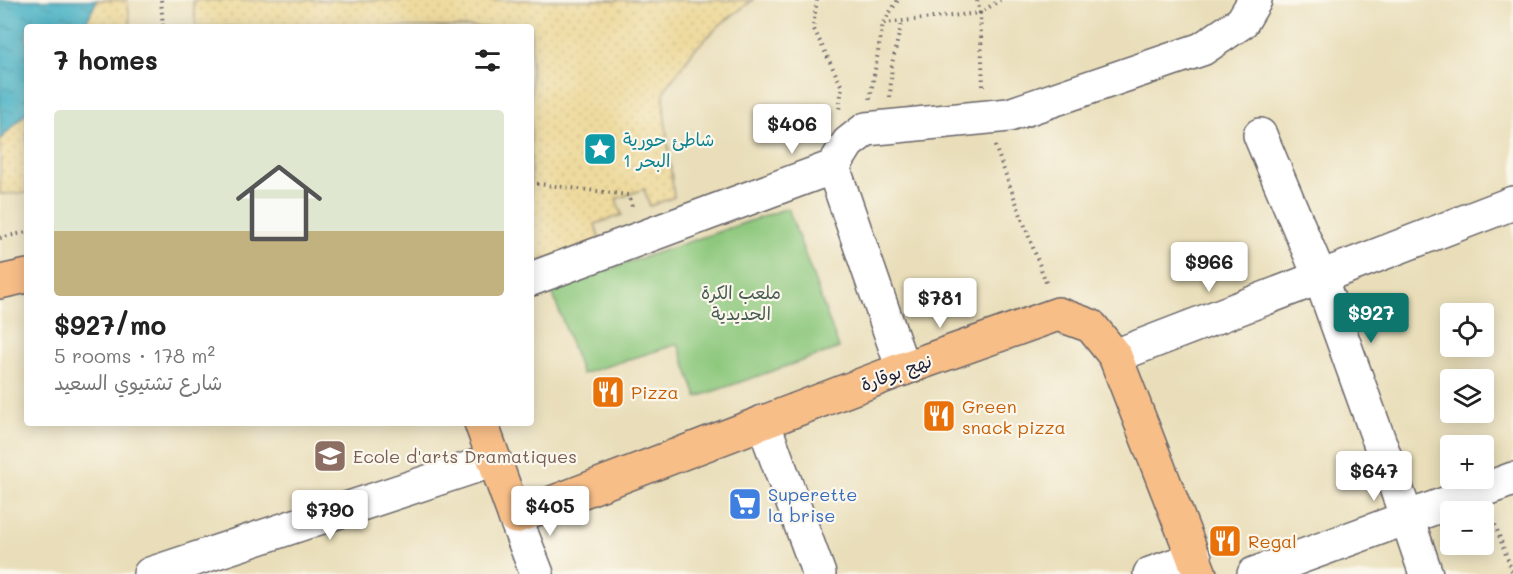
<!DOCTYPE html>
<html lang="en">
<head>
<meta charset="utf-8">
<style>
	:root { --surface:#fff; --page:#f6f6f6; --text:#222; --muted:#767676; --accent:#0f766e }
	body { margin:0; font-family:Mali,"Playpen Sans Arabic",sans-serif; background:var(--page); color:var(--text); height:100vh; display:flex; flex-direction:column; font-size:22px; white-space:nowrap }
	* { box-sizing:border-box; margin:0 }
	p { font-size:20px; color:var(--muted) }
	.icon { flex:none; width:33px; height:33px; fill:none; stroke:currentColor; stroke-width:2; stroke-linecap:round; stroke-linejoin:round }
	.map { position:relative; flex:1; overflow:hidden }
	.side { position:absolute; left:24px; top:24px; width:510px; height:402px; display:flex; flex-direction:column; background:var(--surface); border-radius:6px; box-shadow:0 3px 15px #0003 }
	.side>* { flex:none }
	.buttons { position:absolute; left:1440px; top:303px; display:grid; gap:12px }
	.buttons a { display:grid; place-items:center; width:54px; height:54px; border-radius:6px; background:var(--surface); box-shadow:0 3px 15px #0003; font-size:30px }
	.price { position:absolute; translate:-50% -51px; padding:0 14px; border-radius:6px; background:#fff; color:#222; font-size:20px; line-height:39px; filter:drop-shadow(0 2px 3px #0008) }
	.price::after { content:''; position:absolute; left:50%; top:36px; width:18px; height:14px; margin-left:-9px; background:inherit; clip-path:polygon(0 0,100% 0,50% 100%) }
	.price.current { background:var(--accent); color:#fff }
	ul { padding:0; list-style:none }
	li { display:grid; align-content:center; gap:12px; height:318px; padding:0 30px }
	li span { display:grid; place-items:center; height:186px; border-radius:6px; color:#555 }
	li>.icon { margin-inline-start:auto }
	span .icon { width:108px; height:108px; fill:#fffc; stroke-width:1 }
	li b { font-size:26px }
	h2 { display:flex; justify-content:space-between; align-items:center; height:72px; padding:0 30px; font-size:26px }
	.map>svg:first-child { display:block }
</style>
</head>
<body>
<div class="map">
<svg width="1513" height="574" viewBox="0 0 1513 574">
	<defs>
		<pattern id="sand-dots" width="8" height="8" patternUnits="userSpaceOnUse" patternTransform="scale(1.5)"><rect width="8" height="8" fill="#eeda9e"/><path d="M2 2h.1M6 6h.1" fill="none" stroke="#ccbb89" stroke-width="1.8" stroke-linecap="round"/></pattern>
		<pattern id="water-ripples" width="26" height="14" patternUnits="userSpaceOnUse" patternTransform="scale(1.5)"><rect width="26" height="14" fill="#46b1c4"/><path d="M2 4q2-2 4 0t4 0M15 11q2-2 4 0t4 0" fill="none" stroke="#3a90a0"/></pattern>
	</defs>
	<rect width="100%" height="100%" fill="#fbf7ec"/>
	<filter id="ink" filterUnits="userSpaceOnUse"><feTurbulence type="fractalNoise" baseFrequency=".0167" numOctaves="2"/><feDisplacementMap in="SourceGraphic" scale="12" xChannelSelector="R" yChannelSelector="G"/><feConvolveMatrix kernelMatrix="1 2 1 2 8 2 1 2 1" color-interpolation-filters="sRGB"/></filter>
	<filter id="wash" filterUnits="userSpaceOnUse"><feTurbulence type="fractalNoise" baseFrequency=".008" numOctaves="4" result="noise"/><feDisplacementMap in="SourceGraphic" scale="24" xChannelSelector="R" yChannelSelector="G"/><feGaussianBlur stdDeviation="1.35" result="paint"/><feColorMatrix in="noise" values="0 0 0 0 0 0 0 0 0 0 0 0 0 0 0 0 0 1.4 0 .05"/><feComposite in="paint" operator="in"/></filter>
	<g filter="url(#wash)">
		<rect width="100%" height="100%" fill="#e9deb9"/>
		<!-- sand -->
		<g fill="url(#sand-dots)" stroke="#887e6c" stroke-width="1.5">
			<polygon points="97,0 127,0 131,27 84,27"/>
			<polygon points="193,0 753,0 721,24 694,50 664,91 664,109 674,197 650,206 644,189 616,199 622,215 595,224 600,241 531,264 531,27 196,27"/>
			<polygon points="27,112 27,193 0,194 0,140"/>
		</g>
		<!-- park -->
		<polygon fill="#8dc87d" stroke="#58755c" stroke-width="1.5" points="788,208 839,348 697,397 678,344 582,374 551,289"/>
		<!-- water -->
		<polygon fill="url(#water-ripples)" stroke="#346a80" stroke-width="1.5" points="0,0 97,0 84,27 27,27 27,112 0,140"/>
	</g>
	<g filter="url(#ink)">
		<g fill="none" stroke-linecap="round" stroke-linejoin="round">
			<defs>
				<g id="minor">
					<polyline points="1260,135 1320,277 1407,518 1426,574"/>
					<polyline points="833,167 848,143 866,129 1009,115 1202,49 1242,22 1255,0"/>
					<polyline points="531,279 833,167 903,369"/>
					<polyline points="1115,356 1513,203"/>
					<polyline points="763,422 819,574"/>
					<polyline points="515,517 537,574"/>
					<polyline points="150,574 494,460"/>
					<polyline points="1150,574 1195,558"/>
					<polyline points="1254,574 1513,479"/>
				</g>
				<g id="major">
					<polyline points="0,282 27,276"/>
					<polyline points="481,423 515,517 903,369 1058,314 1091,326 1115,356 1200,574"/>
				</g>
			</defs>
			<!-- minor casing -->
			<use href="#minor" stroke="#686467" stroke-width="36"/>
			<!-- major casing -->
			<use href="#major" stroke="#686467" stroke-width="36"/>
			<!-- path -->
			<g stroke="#686467" stroke-width="4" stroke-dasharray="1.5 4.5" stroke-linecap="butt">
				<polyline points="161,0 163,27"/>
				<polyline points="817,0 813,27 842,87 839,110"/>
				<polyline points="884,23 980,13 977,0"/>
				<polyline points="983,86 980,13 1000,0"/>
				<polyline points="890,97 892,64 902,21"/>
				<polyline points="870,99 883,23 898,0"/>
				<polyline points="995,146 1047,285"/>
				<polyline points="531,183 628,195 633,209"/>
				<polyline points="0,238 27,232"/>
				<polyline points="1493,519 1513,574"/>
			</g>
			<!-- minor -->
			<use href="#minor" stroke="#fff" stroke-width="33"/>
			<!-- major -->
			<use href="#major" stroke="#f7be88" stroke-width="33"/>
		</g>
	</g>
	<!-- icons -->
	<defs>
		<symbol id="sight-square" viewBox="-11 -11 22 22"><rect x="-9" y="-9" width="18" height="18" rx="4" fill="#0f9aa8" stroke="#fbf7ec"/><path d="M0-6L1.8-2.2L6-1.7L2.9 1.2L3.7 5.4L0 3.3L-3.7 5.4L-2.9 1.2L-6-1.7L-1.8-2.2Z" fill="#fff"/></symbol>
		<symbol id="restaurant-square" viewBox="-11 -11 22 22"><rect x="-9" y="-9" width="18" height="18" rx="4" fill="#e8710a" stroke="#fbf7ec"/><path d="M-5-6h1v4h1v-4h1v4h1v-4h1v5L-1.5 .5V6h-2V.5L-5-1ZM5-6V6H3V1.5H1.5Q1.5-4 5-6Z" fill="#fff"/></symbol>
		<symbol id="school-square" viewBox="-11 -11 22 22"><rect x="-9" y="-9" width="18" height="18" rx="4" fill="#8d6e63" stroke="#fbf7ec"/><path d="M0-5L7-2L0 1L-7-2ZM-4 1L0 2.5L4 1V4Q0 6-4 4Z" fill="#fff"/></symbol>
		<symbol id="supermarket-square" viewBox="-11 -11 22 22"><rect x="-9" y="-9" width="18" height="18" rx="4" fill="#3f7fe0" stroke="#fbf7ec"/><path d="M-6-5.5h2.5l.6 2H6L4.5 2H-2.5L-4.4-4H-6ZM-1.5 3.2a1.3 1.3 0 1 0 .1 0ZM3 3.2a1.3 1.3 0 1 0 .1 0Z" fill="#fff"/></symbol>
	</defs>
	<g fill-rule="evenodd">
		<use href="#sight-square" x="581" y="130" width="38" height="38"/>
		<use href="#restaurant-square" x="589" y="373" width="38" height="38"/>
		<use href="#restaurant-square" x="920" y="397" width="38" height="38"/>
		<use href="#school-square" x="311" y="437" width="38" height="38"/>
		<use href="#supermarket-square" x="726" y="485" width="38" height="38"/>
		<use href="#restaurant-square" x="1206" y="522" width="38" height="38"/>
	</g>
	<g text-anchor="middle" dominant-baseline="central" stroke-width="4.5" stroke-linejoin="round" paint-order="stroke">
		<!-- culture labels -->
		<g font-size="18" fill="#0d838f" stroke="#fbf7ec" text-anchor="start">
			<text x="623" y="139">شاطئ حورية<tspan x="623" dy="21">البحر 1</tspan></text>
		</g>
		<!-- park labels -->
		<g font-size="18" fill="#475c52" stroke="#fbf7ec">
			<text x="741" y="292">ملعب الكرة<tspan x="741" dy="21">الحديدية</tspan></text>
		</g>
		<!-- street labels -->
		<g font-size="18" fill="#22223b" stroke="#fbf7ec">
			<text transform="translate(896 372) rotate(-20)">نهج بوقارة</text>
		</g>
		<!-- food labels -->
		<g font-size="18" fill="#c56008" stroke="#fbf7ec" text-anchor="start">
			<text x="631" y="392">Pizza</text>
			<text x="962" y="406">Green<tspan x="962" dy="21">snack pizza</tspan></text>
			<text x="1248" y="541">Regal</text>
		</g>
		<!-- education labels -->
		<g font-size="18" fill="#785e54" stroke="#fbf7ec" text-anchor="start">
			<text x="353" y="456">Ecole d'arts Dramatiques</text>
		</g>
		<!-- shop labels -->
		<g font-size="18" fill="#366cbe" stroke="#fbf7ec" text-anchor="start">
			<text x="768" y="494">Superette<tspan x="768" dy="21">la brise</tspan></text>
		</g>
	</g>
</svg>
<div class="buttons">
<a><svg class="icon" aria-label="locate" viewBox="0 0 24 24"><circle cx="12" cy="12" r="6"/><path d="M12 2v4M12 18v4M2 12h4M18 12h4"/></svg></a>
<a><svg class="icon" aria-label="layers" viewBox="0 0 24 24"><path d="M12 4l9 5-9 5-9-5zM3 14l9 5 9-5"/></svg></a>
<a>+</a>
<a>−</a>
</div>
<b class="price" style="left:792px;top:155px">$406</b>
<b class="price" style="left:1209px;top:293px">$966</b>
<b class="price" style="left:940px;top:329px">$781</b>
<b class="price current" style="left:1371px;top:344px">$927</b>
<b class="price" style="left:1374px;top:502px">$647</b>
<b class="price" style="left:550px;top:537px">$405</b>
<b class="price" style="left:330px;top:541px">$790</b>
<section class="side">
<h2>7 homes<svg class="icon" aria-label="filters" viewBox="0 0 24 24"><path d="M4 7h16M4 17h16"/><circle cx="9" cy="7" r="2"/><circle cx="15" cy="17" r="2"/></svg></h2>
<ul>
<li><span style="background:linear-gradient(#dfe7d0 65%,#c2b280 0)"><svg class="icon" aria-label="home" viewBox="0 0 24 24"><path d="M3 11l9-7 9 7M6 9v11h12V9"/></svg></span><div><b>$927/mo</b><p>5 rooms · 178 m²</p><p>شارع تشتيوي السعيد</p></div></li>
</ul>
</section>
</div>
</body>
</html>
